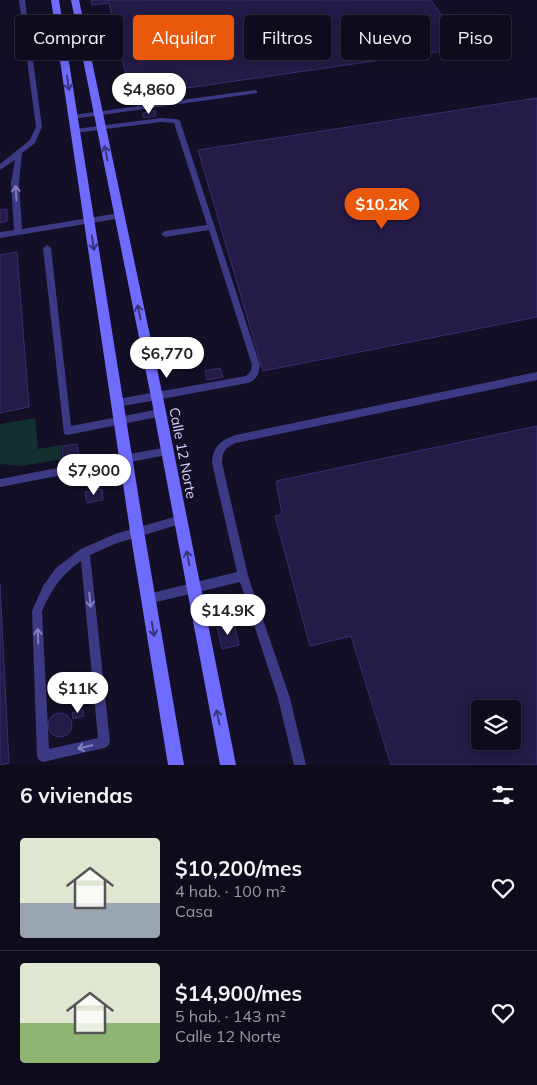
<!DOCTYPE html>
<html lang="es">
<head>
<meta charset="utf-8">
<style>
	:root { --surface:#0e0b1c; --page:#1c1929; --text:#f1f3f6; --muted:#9b9ba3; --line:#2e2b3b; --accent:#ea580c }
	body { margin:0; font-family:Mulish,sans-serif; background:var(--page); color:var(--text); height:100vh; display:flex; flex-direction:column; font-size:19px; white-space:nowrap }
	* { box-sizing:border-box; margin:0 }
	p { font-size:16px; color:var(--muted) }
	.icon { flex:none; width:28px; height:28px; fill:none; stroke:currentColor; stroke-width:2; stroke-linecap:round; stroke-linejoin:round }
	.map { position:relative; height:765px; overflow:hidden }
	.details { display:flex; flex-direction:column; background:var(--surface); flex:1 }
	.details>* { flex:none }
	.hud { position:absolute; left:15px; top:15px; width:508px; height:45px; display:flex; gap:10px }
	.controls { position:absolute; left:471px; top:700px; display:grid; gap:10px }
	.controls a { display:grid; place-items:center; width:50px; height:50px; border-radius:5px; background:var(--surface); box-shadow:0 2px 12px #0003,0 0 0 1px var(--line); font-size:25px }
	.price { position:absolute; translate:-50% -42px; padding:0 11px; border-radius:18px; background:#fff; color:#222; font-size:16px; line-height:32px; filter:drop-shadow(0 1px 2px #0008) }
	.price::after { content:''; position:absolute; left:50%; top:30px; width:15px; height:11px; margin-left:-8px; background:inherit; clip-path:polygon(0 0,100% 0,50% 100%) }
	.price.current { background:var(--accent); color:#fff }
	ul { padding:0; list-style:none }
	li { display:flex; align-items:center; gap:15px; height:125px; padding:0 20px }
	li+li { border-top:1px solid var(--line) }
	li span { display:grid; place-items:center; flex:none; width:140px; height:100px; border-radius:5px; color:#555 }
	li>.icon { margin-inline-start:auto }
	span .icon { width:60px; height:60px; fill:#fffc; stroke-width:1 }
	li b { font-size:21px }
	h2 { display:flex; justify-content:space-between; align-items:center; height:60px; padding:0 20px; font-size:21px }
	.pill { padding:0 18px; border-radius:5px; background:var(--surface); box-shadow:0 2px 12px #0003,0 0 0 1px var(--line); font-size:18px; line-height:45px }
	.pill.current { background:var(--accent); color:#fff }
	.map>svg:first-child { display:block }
</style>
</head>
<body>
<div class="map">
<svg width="537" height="765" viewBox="0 0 537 765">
	<rect width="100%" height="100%" fill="#130f26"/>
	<!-- green -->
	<polygon fill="#12302f" points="35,418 38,449 61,445 62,459 22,466 0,464 0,424"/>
	<!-- building -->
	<g fill="#241b47" stroke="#3b2d73" fill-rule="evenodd">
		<polygon points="91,0 431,0 465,48 131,96 109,3 92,5"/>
		<polygon points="537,98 537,317 263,371 198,150"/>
		<polygon points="155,111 156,116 144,118 143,116 143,113"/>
		<polygon points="7,209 7,221 0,223 0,210"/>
		<polygon points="17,252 29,407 0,413 0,255"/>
		<polygon points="220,368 223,377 207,380 205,371"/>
		<path d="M537,426V765H391L351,636L310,646L275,516L282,514L276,481ZM480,709H512V741H480Z"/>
		<polygon points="77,444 79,455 63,458 62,446"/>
		<polygon points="102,489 103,500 87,503 85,492"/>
		<polygon points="0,584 9,763 1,765 0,765"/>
		<polygon points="221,600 226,623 211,627 206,603"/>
		<polygon points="234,623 239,645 222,649 217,627"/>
		<polygon points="83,710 84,716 73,719 72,713"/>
		<circle cx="60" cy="725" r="12"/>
	</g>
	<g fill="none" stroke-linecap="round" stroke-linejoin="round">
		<!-- lane -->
		<g fill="#3d3a85" fill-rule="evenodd">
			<polygon points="19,0 25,0 42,127 35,143 22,153 19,183 22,229 119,213 123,216 122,218 0,238 0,232 14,230 11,183 15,160 0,170 0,164 30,140 36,127"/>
			<polygon points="255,90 257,91 257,93 73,119 70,117 73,115"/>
			<path d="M161,118L177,119L180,121L260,365C259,373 257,380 248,383L118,407L115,406L114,403L115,400L118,399L246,376L251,371L252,365L209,230L165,237L161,234L165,231L207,225L174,123L161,122L75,133L72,131L75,129Z"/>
			<polygon points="47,245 51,248 71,426 160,409 163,410 164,413 163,416 67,435 64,434 43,248"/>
			<path d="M537,372V380L236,443C226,447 222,451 222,463L248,576L290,698L306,765H294L278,698L240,582L148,604L144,603L143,599L144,595L148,594L237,572L212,463C213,446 221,440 236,435Z"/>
			<polygon points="167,447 170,448 172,451 170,454 167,455 0,487 0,479"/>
			<path d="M181,515L184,517L186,520L184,523L117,543L90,555L110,742L108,746L104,748L43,762L39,760L37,756L32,611L43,586L56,568L81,549L115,534ZM81,561L98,738L49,749L42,611C52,589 61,575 81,561Z"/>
		</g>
		<!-- secondary -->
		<g fill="#6f6bff" fill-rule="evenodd">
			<polygon points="51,0 59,0 144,531 184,765 168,765 130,531"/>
			<polygon points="71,0 79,0 163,397 236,765 220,765 151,397"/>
		</g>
	</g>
	<!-- one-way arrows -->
	<defs><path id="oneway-shaft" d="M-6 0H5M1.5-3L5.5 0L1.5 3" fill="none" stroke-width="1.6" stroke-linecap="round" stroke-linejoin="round" transform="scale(1.25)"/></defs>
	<g stroke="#38347d">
		<use href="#oneway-shaft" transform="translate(68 83) rotate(81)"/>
		<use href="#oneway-shaft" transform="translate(106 153) rotate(-102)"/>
		<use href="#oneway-shaft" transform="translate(93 243) rotate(81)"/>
		<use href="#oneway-shaft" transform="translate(139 312) rotate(-102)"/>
		<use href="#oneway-shaft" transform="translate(188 558) rotate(-101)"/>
		<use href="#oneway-shaft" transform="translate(153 629) rotate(80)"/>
		<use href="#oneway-shaft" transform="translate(218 717) rotate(-101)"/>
	</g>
	<g stroke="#837fbc">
		<use href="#oneway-shaft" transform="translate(16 193) rotate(-94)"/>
		<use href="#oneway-shaft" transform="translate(90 600) rotate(84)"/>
		<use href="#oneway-shaft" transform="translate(38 636) rotate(-92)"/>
		<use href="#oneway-shaft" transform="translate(85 747) rotate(167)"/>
	</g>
	<g text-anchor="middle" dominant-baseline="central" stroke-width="4" stroke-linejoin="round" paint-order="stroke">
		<!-- street labels -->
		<g font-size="14" fill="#d9d4ff" stroke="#130f26">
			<text transform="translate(183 453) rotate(79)">Calle 12 Norte</text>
		</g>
	</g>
</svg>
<div class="controls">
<a><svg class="icon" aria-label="layers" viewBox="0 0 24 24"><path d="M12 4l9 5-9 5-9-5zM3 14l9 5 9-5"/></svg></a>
</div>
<b class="price" style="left:149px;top:115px">$4,860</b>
<b class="price current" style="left:382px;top:230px">$10.2K</b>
<b class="price" style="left:167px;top:379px">$6,770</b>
<b class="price" style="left:94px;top:496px">$7,900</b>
<b class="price" style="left:228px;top:636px">$14.9K</b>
<b class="price" style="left:78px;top:714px">$11K</b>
<div class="hud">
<a class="pill">Comprar</a>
<a class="pill current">Alquilar</a>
<a class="pill">Filtros</a>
<a class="pill">Nuevo</a>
<a class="pill">Piso</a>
</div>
</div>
<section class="details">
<h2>6 viviendas<svg class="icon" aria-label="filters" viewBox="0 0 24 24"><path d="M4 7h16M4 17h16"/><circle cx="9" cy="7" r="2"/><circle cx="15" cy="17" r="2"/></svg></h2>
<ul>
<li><span style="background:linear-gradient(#dfe7d0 65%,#9aa5b1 0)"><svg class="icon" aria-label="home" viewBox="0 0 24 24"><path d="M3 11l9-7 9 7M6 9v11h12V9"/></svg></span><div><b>$10,200/mes</b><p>4 hab. · 100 m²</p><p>Casa</p></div><svg class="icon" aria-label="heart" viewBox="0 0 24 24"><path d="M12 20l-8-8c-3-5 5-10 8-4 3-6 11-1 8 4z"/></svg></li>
<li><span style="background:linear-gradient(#dfe7d0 60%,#8fb573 0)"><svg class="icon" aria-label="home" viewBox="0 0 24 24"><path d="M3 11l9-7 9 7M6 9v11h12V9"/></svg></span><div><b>$14,900/mes</b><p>5 hab. · 143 m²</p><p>Calle 12 Norte</p></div><svg class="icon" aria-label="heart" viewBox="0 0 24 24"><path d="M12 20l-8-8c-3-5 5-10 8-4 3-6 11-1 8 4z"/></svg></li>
</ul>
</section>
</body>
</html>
